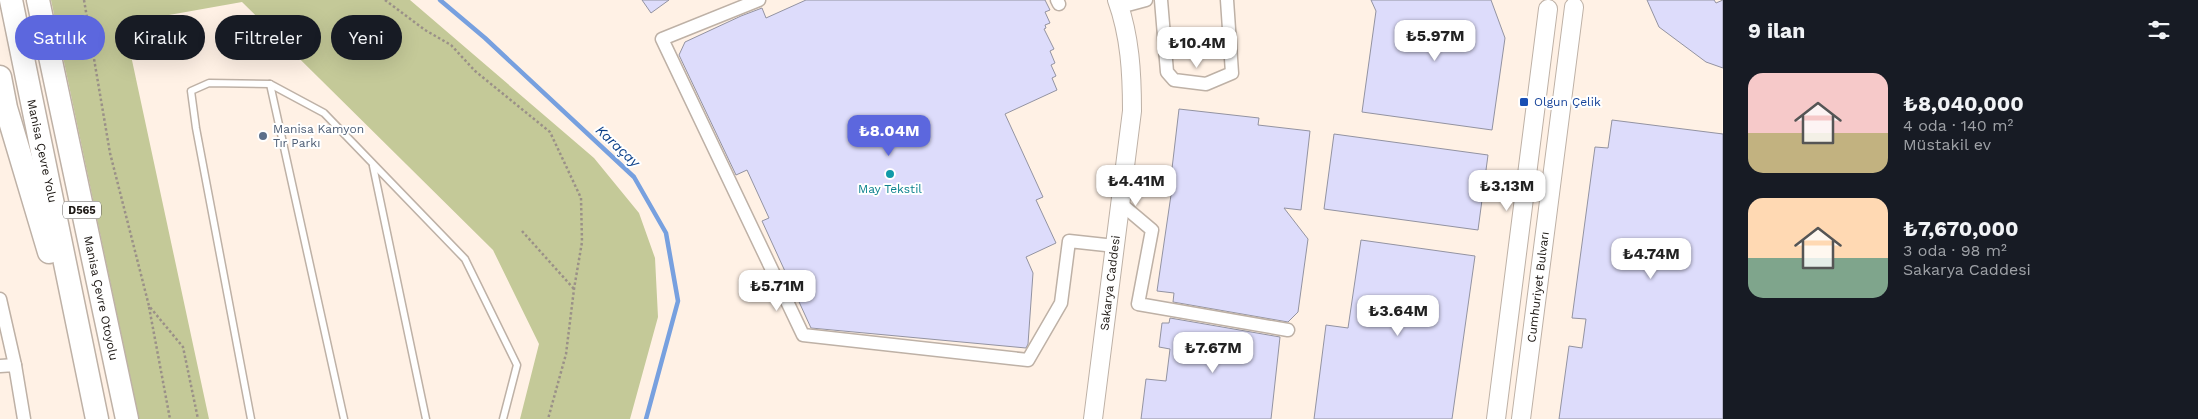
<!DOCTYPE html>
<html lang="tr">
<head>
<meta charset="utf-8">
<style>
	:root { --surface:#171b24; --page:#20242c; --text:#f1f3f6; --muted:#9ea1a6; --accent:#5c67de }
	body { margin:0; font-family:"Work Sans",sans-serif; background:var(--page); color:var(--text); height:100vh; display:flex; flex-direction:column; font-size:19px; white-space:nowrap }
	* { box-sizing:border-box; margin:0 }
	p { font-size:16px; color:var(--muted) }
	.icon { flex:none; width:28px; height:28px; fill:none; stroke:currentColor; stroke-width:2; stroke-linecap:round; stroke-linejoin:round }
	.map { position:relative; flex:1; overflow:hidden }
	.drawer { display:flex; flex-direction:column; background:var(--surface); width:475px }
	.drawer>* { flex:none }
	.banner { position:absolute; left:15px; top:15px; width:475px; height:45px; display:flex; gap:10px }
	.price { position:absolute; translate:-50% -42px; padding:0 11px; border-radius:10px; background:#fff; color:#222; font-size:16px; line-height:32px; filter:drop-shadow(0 1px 2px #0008) }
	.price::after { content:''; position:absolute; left:50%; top:30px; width:15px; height:11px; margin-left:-8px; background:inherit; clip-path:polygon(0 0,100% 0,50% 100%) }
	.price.on { background:var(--accent); color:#fff }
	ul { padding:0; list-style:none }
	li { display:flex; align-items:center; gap:15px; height:125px; padding:0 25px }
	li span { display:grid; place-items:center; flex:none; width:140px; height:100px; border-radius:15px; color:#555 }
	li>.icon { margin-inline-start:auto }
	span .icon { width:60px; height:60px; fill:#fffc; stroke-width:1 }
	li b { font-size:21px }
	h2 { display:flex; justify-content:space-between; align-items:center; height:60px; padding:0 25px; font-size:21px }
	.pill { padding:0 18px; border-radius:22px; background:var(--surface); box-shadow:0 5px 20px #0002; font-size:18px; line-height:45px }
	.pill.on { background:var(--accent); color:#fff }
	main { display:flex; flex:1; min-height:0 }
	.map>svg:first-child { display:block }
</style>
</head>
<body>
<main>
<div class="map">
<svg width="1723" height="419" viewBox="0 0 1723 419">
	<rect width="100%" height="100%" fill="#fff1e5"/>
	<!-- green -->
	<polygon fill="#c4c998" points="51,0 410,0 594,158 639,213 655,258 658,317 630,419 520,419 539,344 493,250 242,2 124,23 209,419 139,419"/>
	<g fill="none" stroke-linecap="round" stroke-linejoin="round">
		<!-- stream -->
		<polyline stroke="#77a0df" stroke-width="4.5" points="440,0 485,38 634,177 666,233 678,301 646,419"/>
	</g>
	<!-- building -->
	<g fill="#dddcfb" stroke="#9393a1">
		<polygon points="642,0 669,0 651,13"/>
		<polygon points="806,0 1045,0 1050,10 1045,12 1050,23 1045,25 1046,28 1044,29 1054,49 1050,51 1055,63 1051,65 1056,76 1052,78 1057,90 1005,114 1043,197 1036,200 1056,243 1026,257 1033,273 1028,344 1026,348 811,328 762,221 769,218 747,170 736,175 679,55 685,42 741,16 762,8 766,18"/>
		<polygon points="1371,0 1491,0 1505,38 1492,130 1362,112 1376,11"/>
		<polygon points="1647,0 1714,0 1716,3 1723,0 1723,68 1706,62 1659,27"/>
		<polygon points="1179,109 1259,118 1258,125 1310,131 1301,210 1284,208 1308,239 1298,312 1288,322 1173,302 1174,293 1157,291 1171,195 1169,194"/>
		<polygon points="1612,120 1723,134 1723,419 1559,419 1569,346 1582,348 1586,319 1572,318 1595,147 1608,148"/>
		<polygon points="1334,134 1488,155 1478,230 1324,209"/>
		<polygon points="1361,240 1475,256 1452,419 1314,419 1326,325 1348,328"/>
		<polygon points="1170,318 1280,337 1271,419 1141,419 1146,379 1166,381 1170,349 1159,347 1162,323 1169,323"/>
	</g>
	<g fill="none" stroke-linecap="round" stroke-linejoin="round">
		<defs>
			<g id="lane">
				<polyline points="270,84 344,419"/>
				<polyline points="373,166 426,419"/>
				<polyline points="251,419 196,128 191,91 209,83 270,84 324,113 465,259 517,365 503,419"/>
			</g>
			<g id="street">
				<polyline points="759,0 662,39 803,335 1028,360 1061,303 1069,241 1115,246"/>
				<polyline points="1057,0 1059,4"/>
				<polyline points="1161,0 1167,72 1174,80 1206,84 1232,73 1227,0"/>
				<polyline points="1120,7 1146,0"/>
				<polyline points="1120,203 1152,230 1138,304 1288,330"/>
				<polyline points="0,299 15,365"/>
				<polyline points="0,366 15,365 24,419"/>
			</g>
			<g id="secondary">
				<path d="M1093,419L1132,111C1132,73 1130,36 1117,0"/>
				<polyline points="1496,419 1548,9"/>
				<polyline points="1521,419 1574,7"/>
			</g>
			<g id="highway">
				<polyline points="11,0 97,419"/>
				<polyline points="38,0 127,419"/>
				<polyline points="0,77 6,108 49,252"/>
			</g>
		</defs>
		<!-- lane casing -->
		<use href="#lane" stroke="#beb1a6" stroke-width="9"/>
		<!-- street casing -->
		<use href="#street" stroke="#beb1a6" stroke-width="15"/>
		<!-- secondary casing -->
		<use href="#secondary" stroke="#beb1a6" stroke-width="20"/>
		<!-- highway casing -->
		<use href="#highway" stroke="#beb1a6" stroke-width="25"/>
		<!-- path -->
		<g stroke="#9a9088" stroke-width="2.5" stroke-dasharray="2.5 2.5" stroke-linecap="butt">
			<polyline points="84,0 110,153 149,306 183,347 198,419"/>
			<polyline points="385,0 425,30 451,45 475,71 550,132 581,198 582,242 574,289 566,354 548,419"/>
			<polyline points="522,231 574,289"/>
			<polyline points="149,307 170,419"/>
		</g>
		<!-- lane -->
		<use href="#lane" stroke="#fff" stroke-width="6"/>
		<!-- street -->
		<use href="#street" stroke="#fff" stroke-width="12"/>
		<!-- secondary -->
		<use href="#secondary" stroke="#fff" stroke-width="18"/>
		<!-- highway -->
		<use href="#highway" stroke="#fff" stroke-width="22"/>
	</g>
	<!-- markers -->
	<rect fill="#1a4fb4" stroke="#fff" stroke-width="2" x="1519" y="97" width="10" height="10" rx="2.5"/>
	<circle fill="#5c6f8a" stroke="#fff" stroke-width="2" cx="263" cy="136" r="5"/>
	<circle fill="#0f9aa8" stroke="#fff" stroke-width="2" cx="890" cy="174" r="5"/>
	<g text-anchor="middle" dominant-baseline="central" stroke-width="4" stroke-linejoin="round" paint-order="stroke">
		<!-- shield labels -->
		<rect fill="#fff" stroke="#615d5a" stroke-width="1" x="63" y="201.5" width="38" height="17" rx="4"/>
		<g font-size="11" font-weight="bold" fill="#1d1814">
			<text x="82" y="210">D565</text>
		</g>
		<!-- transit labels -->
		<g font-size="12" fill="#164399" stroke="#fff" text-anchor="start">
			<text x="1534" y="102">Olgun Çelik</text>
		</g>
		<!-- service labels -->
		<g font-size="12" fill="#4e5e75" stroke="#fff" text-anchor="start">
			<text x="273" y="129">Manisa Kamyon<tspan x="273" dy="14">Tır Parkı</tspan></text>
		</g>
		<!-- street labels -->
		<g font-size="12" fill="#1d1814" stroke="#fff">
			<text transform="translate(42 151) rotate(78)">Manisa Çevre Yolu</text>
			<text transform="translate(1110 283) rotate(-83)">Sakarya Caddesi</text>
			<text transform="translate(1538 287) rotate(-83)">Cumhuriyet Bulvarı</text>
			<text transform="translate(101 298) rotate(78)">Manisa Çevre Otoyolu</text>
		</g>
		<!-- culture labels -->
		<g font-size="12" fill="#0d838f" stroke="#fff">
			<text x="890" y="189">May Tekstil</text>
		</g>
		<!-- water labels -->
		<g font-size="14" font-style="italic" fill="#0b3f88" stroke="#fff">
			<text transform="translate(618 146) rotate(43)">Karaçay</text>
		</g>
	</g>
</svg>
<b class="price" style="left:1435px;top:62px">₺5.97M</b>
<b class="price" style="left:1197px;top:69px">₺10.4M</b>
<b class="price on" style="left:889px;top:157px">₺8.04M</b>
<b class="price" style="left:1136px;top:207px">₺4.41M</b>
<b class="price" style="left:1507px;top:212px">₺3.13M</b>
<b class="price" style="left:1651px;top:280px">₺4.74M</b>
<b class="price" style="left:777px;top:312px">₺5.71M</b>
<b class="price" style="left:1398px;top:337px">₺3.64M</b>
<b class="price" style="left:1213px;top:374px">₺7.67M</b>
<div class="banner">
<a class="pill on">Satılık</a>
<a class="pill">Kiralık</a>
<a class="pill">Filtreler</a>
<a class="pill">Yeni</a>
</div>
</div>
<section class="drawer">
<h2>9 ilan<svg class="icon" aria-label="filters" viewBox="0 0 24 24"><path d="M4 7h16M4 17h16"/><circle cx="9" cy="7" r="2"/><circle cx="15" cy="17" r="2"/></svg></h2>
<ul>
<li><span style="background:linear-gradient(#f6c9c9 60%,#c2b280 0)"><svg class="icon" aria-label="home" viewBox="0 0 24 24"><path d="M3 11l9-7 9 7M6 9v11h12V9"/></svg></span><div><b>₺8,040,000</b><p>4 oda · 140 m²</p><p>Müstakil ev</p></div></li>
<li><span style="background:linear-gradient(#ffd9b3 60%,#7fa58c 0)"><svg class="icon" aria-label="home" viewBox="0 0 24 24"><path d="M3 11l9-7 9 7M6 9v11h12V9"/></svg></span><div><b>₺7,670,000</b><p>3 oda · 98 m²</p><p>Sakarya Caddesi</p></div></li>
</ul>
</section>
</main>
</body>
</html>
